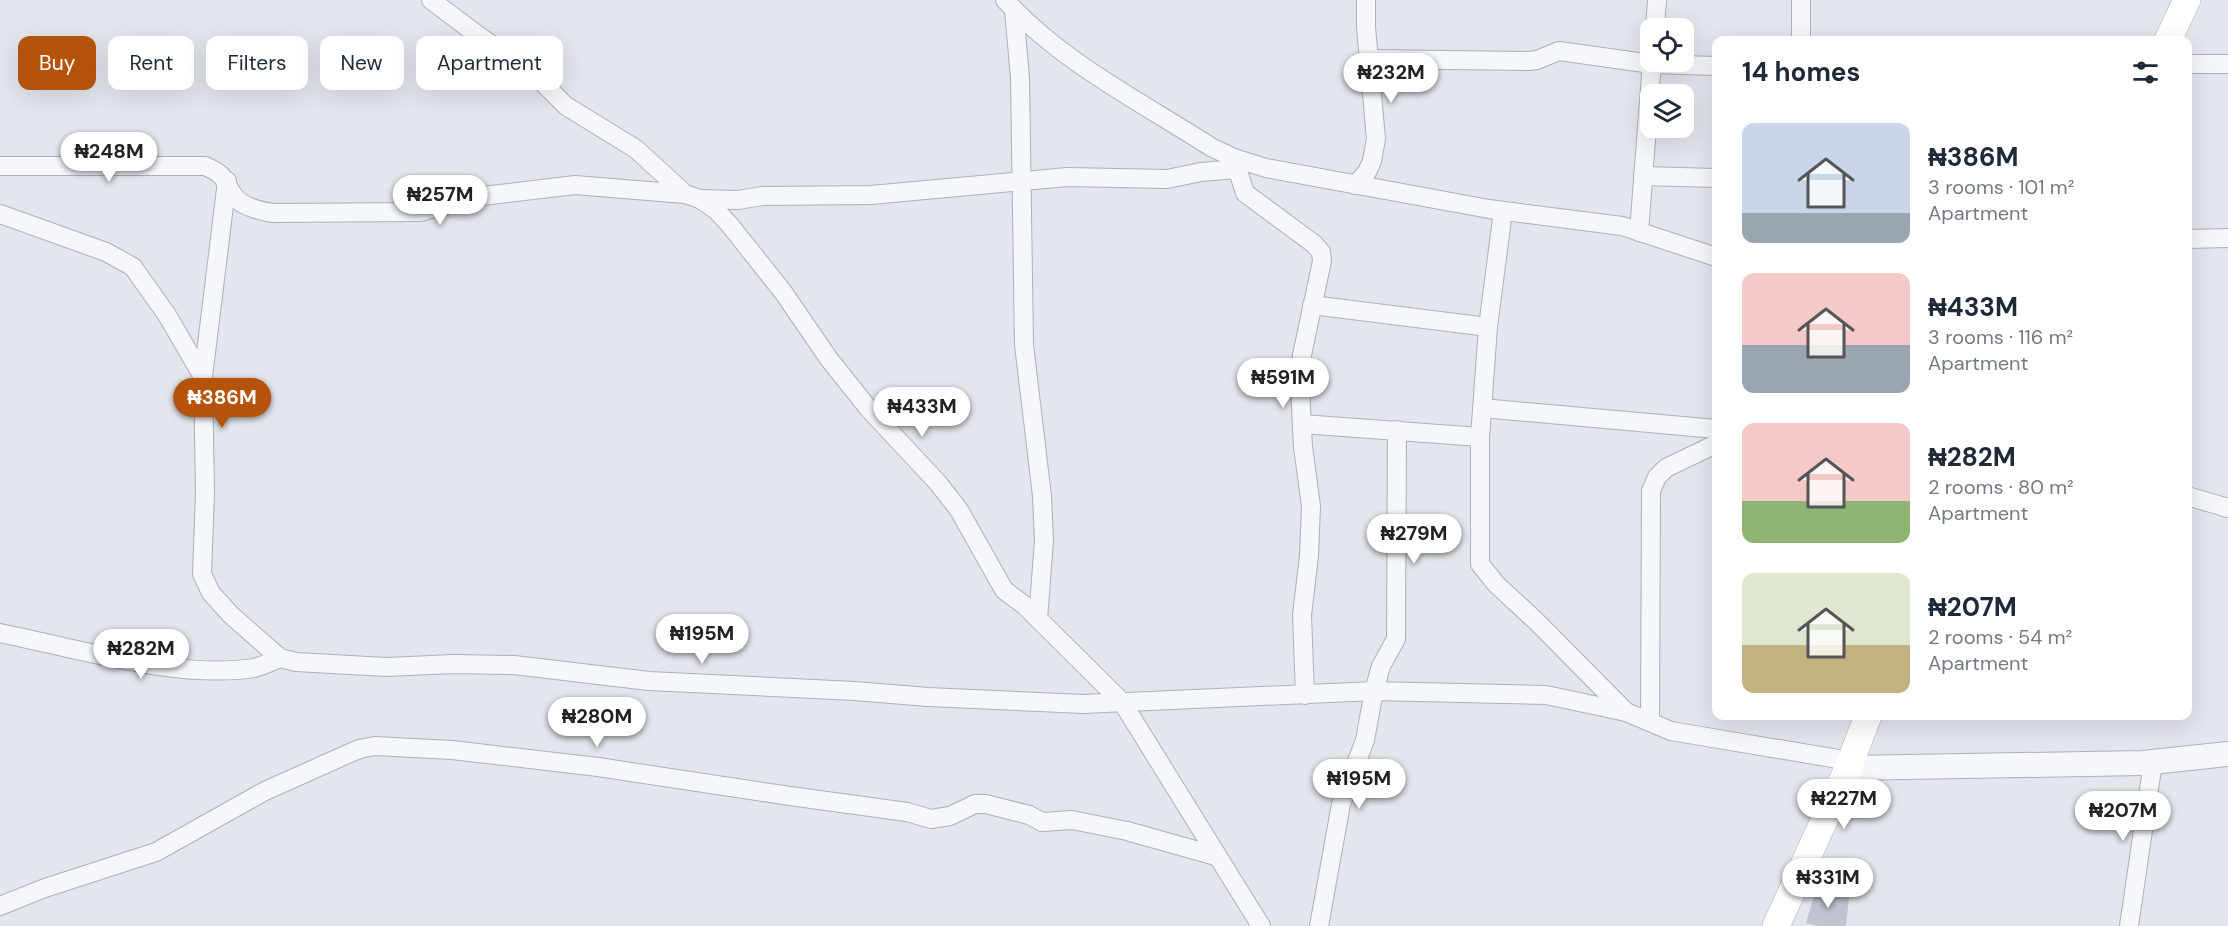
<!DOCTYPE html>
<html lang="en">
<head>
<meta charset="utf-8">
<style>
	:root { --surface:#fff; --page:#f6f6f7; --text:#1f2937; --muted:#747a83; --accent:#b45309 }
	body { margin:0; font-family:"DM Sans",sans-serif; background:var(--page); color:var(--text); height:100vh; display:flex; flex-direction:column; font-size:22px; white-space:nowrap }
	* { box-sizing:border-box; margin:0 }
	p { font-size:20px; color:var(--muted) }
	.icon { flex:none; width:33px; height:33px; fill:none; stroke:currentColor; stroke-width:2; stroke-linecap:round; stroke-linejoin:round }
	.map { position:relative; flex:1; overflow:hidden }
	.drawer { position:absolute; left:1712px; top:36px; width:480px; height:684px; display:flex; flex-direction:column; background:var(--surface); border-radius:12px; box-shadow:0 6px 24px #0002 }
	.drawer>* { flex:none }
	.banner { position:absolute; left:18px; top:36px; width:570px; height:54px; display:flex; gap:12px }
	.controls { position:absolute; left:1640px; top:18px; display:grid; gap:12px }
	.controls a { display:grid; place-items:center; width:54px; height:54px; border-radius:12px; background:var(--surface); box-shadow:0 6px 24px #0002; font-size:30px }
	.price { position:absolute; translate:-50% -51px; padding:0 14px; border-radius:21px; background:#fff; color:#222; font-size:20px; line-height:39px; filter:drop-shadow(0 2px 3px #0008) }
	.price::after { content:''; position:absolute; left:50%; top:36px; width:18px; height:14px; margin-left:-9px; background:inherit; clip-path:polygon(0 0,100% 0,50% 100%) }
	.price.active { background:var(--accent); color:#fff }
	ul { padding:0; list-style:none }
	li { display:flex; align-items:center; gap:18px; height:150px; padding:0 30px }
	li span { display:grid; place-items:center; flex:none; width:168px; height:120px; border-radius:12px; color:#555 }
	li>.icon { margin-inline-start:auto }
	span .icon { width:72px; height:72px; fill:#fffc; stroke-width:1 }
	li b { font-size:26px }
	h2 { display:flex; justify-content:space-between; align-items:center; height:72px; padding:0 30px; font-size:26px }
	.chip { padding:0 21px; border-radius:12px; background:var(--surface); box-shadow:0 6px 24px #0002; font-size:21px; line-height:54px }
	.chip.active { background:var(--accent); color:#fff }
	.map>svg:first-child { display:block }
</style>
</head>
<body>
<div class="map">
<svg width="2228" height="926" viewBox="0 0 2228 926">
	<rect width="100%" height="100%" fill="#e3e6ec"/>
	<!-- building -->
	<polygon fill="#bfc4d0" points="1817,886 1849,898 1846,926 1818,926 1806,923"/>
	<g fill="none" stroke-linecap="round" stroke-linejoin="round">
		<defs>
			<g id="minor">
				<polyline points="431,0 483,39 529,69 566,106 636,149 685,194 700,199 716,210 729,224 783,292 829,359 868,408 938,483 959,510 1004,590 1024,605 1122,702 1261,926"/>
				<path d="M1005,0C1061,62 1141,102 1211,147L1234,158L1266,168L1489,209L1622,226L1716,257"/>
				<polyline points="1801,0 1801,40"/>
				<polyline points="1014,10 1020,78 1024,345 1042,496 1044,540 1038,619"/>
				<polyline points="1655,28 1657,0"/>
				<polyline points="1369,59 1529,61 1537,60 1559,51 1652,64 1716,66"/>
				<polyline points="2187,64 2228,64"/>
				<polyline points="1234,158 1245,193 1314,244 1321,252 1322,261 1302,355 1300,387 1303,447 1311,506 1309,556 1302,615 1305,695"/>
				<path d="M0,166H205C228,176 222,180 234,196C242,207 260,211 273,213L420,212L474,197L575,185L685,194"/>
				<polyline points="1643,176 1716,178"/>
				<polyline points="227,181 203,377 205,493 202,574 211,593 231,615 280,658 296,662 386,667 453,664 514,665 649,681 854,691 928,697 1083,704 1374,691 1546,695 1626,712 1671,731 1850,761"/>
				<polyline points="1355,185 1367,172 1372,161 1376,139 1366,27 1366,0"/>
				<polyline points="701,199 738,200 762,196 871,195 1067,177 1167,179 1201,172 1237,169"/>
				<polyline points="1503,211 1488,327 1480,437 1480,564 1496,584 1537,622 1626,712"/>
				<polyline points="0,214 106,252 133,267 167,315 203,377"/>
				<polyline points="1639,232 1652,62"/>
				<polyline points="2187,239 2228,238"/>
				<polyline points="1312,305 1488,327"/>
				<polyline points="1482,408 1716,429"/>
				<polyline points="1302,424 1480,437"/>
				<polyline points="2187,496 2228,508"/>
				<path d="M0,633C75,648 179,680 254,668C263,666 272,661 280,658"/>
				<polyline points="1650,722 1651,491 1657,477 1666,468 1716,444"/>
				<polyline points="0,906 45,888 156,852 265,791 359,749 375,746 452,750 598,767 790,796 907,812 931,819 950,816 975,804 986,804 1029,815 1042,822 1072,820 1127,831 1216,856"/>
				<polyline points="1319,926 1341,804 1365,740 1374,691 1381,666 1396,639 1397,430"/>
				<polyline points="2129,926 2153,762"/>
			</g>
			<polyline id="tertiary" points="1848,768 2143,763 2228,754"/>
			<g id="secondary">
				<polyline points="2168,40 2187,0"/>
				<polyline points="1776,926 1848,768 1868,716"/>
			</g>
		</defs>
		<!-- minor casing -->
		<use href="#minor" stroke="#abb0ba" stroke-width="20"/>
		<!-- tertiary casing -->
		<use href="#tertiary" stroke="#abb0ba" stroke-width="26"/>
		<!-- secondary casing -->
		<use href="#secondary" stroke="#abb0ba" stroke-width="28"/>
		<!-- minor -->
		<use href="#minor" stroke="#f6f7fa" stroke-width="18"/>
		<!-- tertiary -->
		<use href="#tertiary" stroke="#f6f7fa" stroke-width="24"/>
		<!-- secondary -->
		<use href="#secondary" stroke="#fff" stroke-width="27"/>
	</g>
</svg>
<div class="controls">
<a><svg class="icon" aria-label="locate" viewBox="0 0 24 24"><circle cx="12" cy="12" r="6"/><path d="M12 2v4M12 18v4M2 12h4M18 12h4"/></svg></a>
<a><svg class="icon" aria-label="layers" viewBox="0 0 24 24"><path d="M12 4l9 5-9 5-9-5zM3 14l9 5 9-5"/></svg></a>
</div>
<b class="price" style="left:1391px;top:104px">₦232M</b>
<b class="price" style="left:109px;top:183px">₦248M</b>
<b class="price" style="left:440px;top:226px">₦257M</b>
<b class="price" style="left:1283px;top:409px">₦591M</b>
<b class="price active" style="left:222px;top:429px">₦386M</b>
<b class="price" style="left:922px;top:438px">₦433M</b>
<b class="price" style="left:1414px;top:565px">₦279M</b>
<b class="price" style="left:702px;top:665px">₦195M</b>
<b class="price" style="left:141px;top:680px">₦282M</b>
<b class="price" style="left:597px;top:748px">₦280M</b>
<b class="price" style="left:1359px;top:810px">₦195M</b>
<b class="price" style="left:1844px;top:830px">₦227M</b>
<b class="price" style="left:2123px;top:842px">₦207M</b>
<b class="price" style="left:1828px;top:909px">₦331M</b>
<div class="banner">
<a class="chip active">Buy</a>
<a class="chip">Rent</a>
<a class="chip">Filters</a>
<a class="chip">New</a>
<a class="chip">Apartment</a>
</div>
<section class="drawer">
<h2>14 homes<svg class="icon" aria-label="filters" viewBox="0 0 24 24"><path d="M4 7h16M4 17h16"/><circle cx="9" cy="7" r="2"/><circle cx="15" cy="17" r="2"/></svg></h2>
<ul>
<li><span style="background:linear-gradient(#c9d6e8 75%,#9aa5b1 0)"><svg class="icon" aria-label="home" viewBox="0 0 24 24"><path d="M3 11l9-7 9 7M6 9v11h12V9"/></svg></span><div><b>₦386M</b><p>3 rooms · 101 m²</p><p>Apartment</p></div></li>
<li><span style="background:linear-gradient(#f6c9c9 60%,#9aa5b1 0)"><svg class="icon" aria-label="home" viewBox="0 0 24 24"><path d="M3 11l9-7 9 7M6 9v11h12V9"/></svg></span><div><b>₦433M</b><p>3 rooms · 116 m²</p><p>Apartment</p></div></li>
<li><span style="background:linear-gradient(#f6c9c9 65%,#8fb573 0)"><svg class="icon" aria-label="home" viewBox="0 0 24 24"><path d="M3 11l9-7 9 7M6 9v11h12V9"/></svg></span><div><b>₦282M</b><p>2 rooms · 80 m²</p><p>Apartment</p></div></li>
<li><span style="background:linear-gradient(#dfe7d0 60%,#c2b280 0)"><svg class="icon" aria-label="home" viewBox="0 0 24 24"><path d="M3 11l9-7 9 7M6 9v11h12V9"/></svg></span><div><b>₦207M</b><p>2 rooms · 54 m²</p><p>Apartment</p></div></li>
</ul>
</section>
</div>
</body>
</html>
